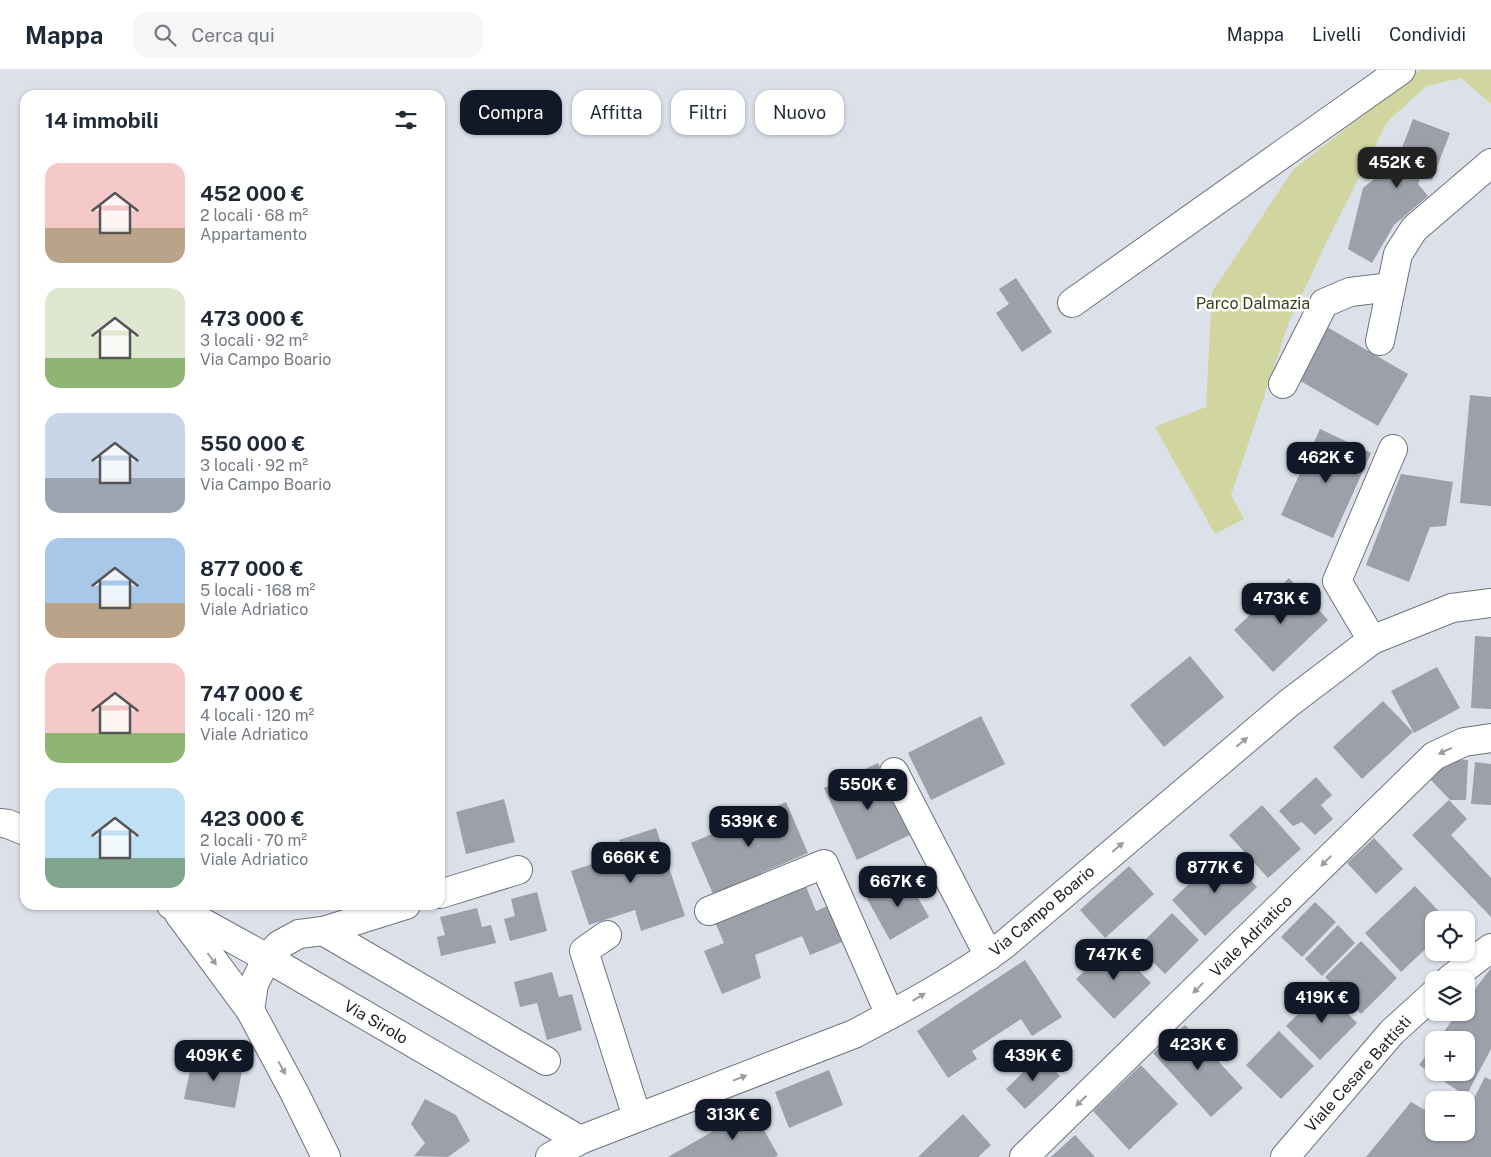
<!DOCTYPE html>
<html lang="it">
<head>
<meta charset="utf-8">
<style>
	:root { --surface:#fff; --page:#f6f6f7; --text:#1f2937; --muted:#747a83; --line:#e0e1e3; --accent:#111827 }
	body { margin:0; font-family:"Public Sans",sans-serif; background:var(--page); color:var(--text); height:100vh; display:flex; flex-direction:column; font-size:19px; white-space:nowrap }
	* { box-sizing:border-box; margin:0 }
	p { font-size:16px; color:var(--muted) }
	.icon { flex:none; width:28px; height:28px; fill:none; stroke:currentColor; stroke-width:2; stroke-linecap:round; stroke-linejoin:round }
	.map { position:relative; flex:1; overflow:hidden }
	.sheet { position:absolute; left:20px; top:20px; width:425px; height:820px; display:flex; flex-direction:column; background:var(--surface); border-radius:15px; box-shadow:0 1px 4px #0004 }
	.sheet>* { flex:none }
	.hud { position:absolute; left:460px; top:20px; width:475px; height:45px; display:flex; gap:10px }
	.fabs { position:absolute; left:1425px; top:841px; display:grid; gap:10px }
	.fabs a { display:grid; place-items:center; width:50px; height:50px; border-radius:10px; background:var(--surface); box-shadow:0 1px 4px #0004; font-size:25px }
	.price { position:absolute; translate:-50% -42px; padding:0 11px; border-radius:10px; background:var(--accent); color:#fff; font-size:16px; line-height:32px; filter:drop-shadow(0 1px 2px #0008) }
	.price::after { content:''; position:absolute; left:50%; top:30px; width:15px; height:11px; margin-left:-8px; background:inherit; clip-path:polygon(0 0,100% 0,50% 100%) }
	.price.active { background:#222; color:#fff }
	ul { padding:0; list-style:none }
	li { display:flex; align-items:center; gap:15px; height:125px; padding:0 25px }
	li span { display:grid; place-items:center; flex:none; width:140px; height:100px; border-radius:15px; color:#555 }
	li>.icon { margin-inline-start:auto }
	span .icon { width:60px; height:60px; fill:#fffc; stroke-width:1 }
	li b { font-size:21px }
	h2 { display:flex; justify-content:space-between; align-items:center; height:60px; padding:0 25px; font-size:21px }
	.chip { padding:0 18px; border-radius:15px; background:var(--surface); box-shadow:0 1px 4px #0004; font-size:18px; line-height:45px }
	.chip.active { background:var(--accent); color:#fff }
	header { display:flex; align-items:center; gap:30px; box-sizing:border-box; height:70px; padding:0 25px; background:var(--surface); border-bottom:1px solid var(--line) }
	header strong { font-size:24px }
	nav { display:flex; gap:28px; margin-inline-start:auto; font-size:18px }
	.search { width:350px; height:45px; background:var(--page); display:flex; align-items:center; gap:12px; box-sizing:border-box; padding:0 18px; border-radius:15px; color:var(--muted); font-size:19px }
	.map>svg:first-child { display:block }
</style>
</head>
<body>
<header>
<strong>Mappa</strong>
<div class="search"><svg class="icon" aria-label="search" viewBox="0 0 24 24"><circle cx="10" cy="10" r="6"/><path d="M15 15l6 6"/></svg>Cerca qui</div>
<nav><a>Mappa</a><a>Livelli</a><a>Condividi</a></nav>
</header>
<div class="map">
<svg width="1491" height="1087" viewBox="0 0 1491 1087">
	<rect width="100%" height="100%" fill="#dbe0e9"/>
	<!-- green -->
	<polygon fill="#d1d6a0" points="1420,0 1491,0 1491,34 1461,8 1426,16 1387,52 1327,171 1289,252 1231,425 1244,449 1215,464 1155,357 1206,337 1212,222 1293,100"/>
	<!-- building -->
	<g fill="#9ca0a9">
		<polygon points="1413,49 1450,63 1432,110 1421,106 1418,114 1428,126 1394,155 1372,193 1348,179 1363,118 1397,91"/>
		<polygon points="1016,208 1052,262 1022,282 996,243 1009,234 999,219"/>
		<polygon points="1327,257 1408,304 1378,356 1297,309"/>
		<polygon points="1470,325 1491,327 1491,436 1460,433"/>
		<polygon points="1320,359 1371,383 1333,468 1281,445"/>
		<polygon points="1401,404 1453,412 1446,456 1430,457 1409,512 1366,495"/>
		<polygon points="1289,508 1328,550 1273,602 1234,560"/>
		<polygon points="1475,566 1491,567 1491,639 1471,638"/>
		<polygon points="1190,586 1224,627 1164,677 1130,635"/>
		<polygon points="1437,597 1460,638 1414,663 1391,621"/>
		<polygon points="1383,631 1413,662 1362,709 1333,677"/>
		<polygon points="981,646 1005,694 931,730 908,683"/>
		<polygon points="1446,689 1468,690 1466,730 1450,730 1428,707"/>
		<polygon points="1475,692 1491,694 1491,735 1471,734"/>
		<polygon points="878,693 912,764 857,790 824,718"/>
		<polygon points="1316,707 1332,725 1321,735 1333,749 1315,765 1302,752 1293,756 1279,741"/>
		<polygon points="504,729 515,772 466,784 456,742"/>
		<polygon points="1449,730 1467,749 1451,765 1491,808 1491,847 1412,765"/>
		<polygon points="786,732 808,783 713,824 691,773"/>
		<polygon points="1262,735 1301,779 1268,808 1229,765"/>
		<polygon points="656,758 685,846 641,861 635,840 589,855 571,801 624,784 619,770"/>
		<polygon points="1374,768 1403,799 1376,824 1347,793"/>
		<polygon points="1224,781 1257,817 1205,866 1172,830"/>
		<polygon points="1129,796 1154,824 1105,868 1080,840"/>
		<polygon points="906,807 929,847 890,870 867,829"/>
		<polygon points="805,814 816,841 832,834 847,870 810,885 802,866 755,885 761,908 722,924 704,881 724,873 715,852"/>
		<polygon points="1415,816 1447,850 1434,850 1434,871 1401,902 1365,863"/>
		<polygon points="537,822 547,861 510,871 504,849 515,846 511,829"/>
		<polygon points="1315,832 1336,852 1302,887 1281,867"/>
		<polygon points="477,838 482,857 491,855 496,873 441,886 437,867 445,865 440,847"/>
		<polygon points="1172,843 1199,870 1165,904 1138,877"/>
		<polygon points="1338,855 1355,873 1322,906 1305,889"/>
		<polygon points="1361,871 1397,908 1361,944 1325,907"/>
		<polygon points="1113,874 1151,913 1114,949 1076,909"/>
		<polygon points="1025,890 1062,947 1032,966 1021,949 972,981 977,989 948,1008 917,961"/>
		<polygon points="1491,898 1491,979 1466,1026 1419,995 1434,975 1434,1002 1466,1002 1466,970 1438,970 1458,942 1466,942 1466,931"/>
		<polygon points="552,902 559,927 572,924 582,960 547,970 537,933 520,937 514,912"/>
		<polygon points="1323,919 1357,953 1320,990 1286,956"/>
		<polygon points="1185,955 1243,1018 1211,1047 1153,983"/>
		<polygon points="1279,961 1314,996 1281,1029 1246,995"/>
		<polygon points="193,986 243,995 235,1038 184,1029"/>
		<polygon points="1040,986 1060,1006 1025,1039 1006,1019"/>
		<polygon points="1141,995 1178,1034 1129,1080 1093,1041"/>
		<polygon points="829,1000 843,1035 789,1058 775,1022"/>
		<polygon points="1485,1007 1491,1010 1491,1087 1366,1087 1411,1032 1434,1045 1434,1062 1466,1062 1466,1044"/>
		<polygon points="425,1029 456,1045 470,1071 448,1087 414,1086 425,1073 411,1054"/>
		<polygon points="752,1039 778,1085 775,1087 668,1087"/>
		<polygon points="963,1044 991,1075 978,1087 918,1087"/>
		<polygon points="1075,1065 1095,1087 1051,1087"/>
	</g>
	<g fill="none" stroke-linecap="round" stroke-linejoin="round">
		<defs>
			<g id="minor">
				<polyline points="1072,233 1401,0"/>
				<polyline points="1380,271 1398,184 1414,159 1491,93"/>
				<polyline points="1283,314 1324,233 1350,222 1391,217"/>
				<polyline points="1372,570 1337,511 1393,379"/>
				<polyline points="894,702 989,886"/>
				<polyline points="0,753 8,754 25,761"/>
				<polyline points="440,824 518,800"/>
				<polyline points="171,835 267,888 580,1070"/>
				<polyline points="709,841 824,794 890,945"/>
				<polyline points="179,844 250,940 294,1022 326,1087"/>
				<polyline points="323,861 406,835"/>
				<polyline points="607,865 584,881 637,1047"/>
				<polyline points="1449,910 1491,878"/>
				<polyline points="250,940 254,914 267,888 279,875 299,864 323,861 546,991"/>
				<path d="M550,1087L580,1070L854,964C905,937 960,908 1005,874L1289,633L1372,570L1452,538L1491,533"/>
				<polyline points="1024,1087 1434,686 1464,672 1491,668"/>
				<polyline points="1285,1087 1392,962 1434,924"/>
			</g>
		</defs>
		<!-- minor casing -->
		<use href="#minor" stroke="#6e737b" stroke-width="30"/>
		<!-- minor -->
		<use href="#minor" stroke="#fff" stroke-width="28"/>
	</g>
	<!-- one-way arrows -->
	<defs><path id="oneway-solid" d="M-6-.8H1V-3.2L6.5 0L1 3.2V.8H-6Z" transform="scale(1.25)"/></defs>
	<g fill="#9b9c9d">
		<use href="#oneway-solid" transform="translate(1242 672) rotate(-40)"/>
		<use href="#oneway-solid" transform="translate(1445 681) rotate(155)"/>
		<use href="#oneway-solid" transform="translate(1118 777) rotate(-41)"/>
		<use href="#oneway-solid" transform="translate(1326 791) rotate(135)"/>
		<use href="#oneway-solid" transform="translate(212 889) rotate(53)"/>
		<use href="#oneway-solid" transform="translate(1198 918) rotate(135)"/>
		<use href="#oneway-solid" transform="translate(919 927) rotate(-31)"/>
		<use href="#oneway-solid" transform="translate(282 998) rotate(62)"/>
		<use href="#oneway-solid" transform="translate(740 1008) rotate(-21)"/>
		<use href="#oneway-solid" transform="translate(1081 1031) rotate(136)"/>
	</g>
	<g text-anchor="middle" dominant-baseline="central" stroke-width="5" stroke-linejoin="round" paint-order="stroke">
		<!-- park labels -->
		<g font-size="16" fill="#3a3d18" stroke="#fff">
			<text x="1253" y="233">Parco Dalmazia</text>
		</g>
		<!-- street labels -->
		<g font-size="16" fill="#202226" stroke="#fff">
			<text transform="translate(1042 841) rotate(-40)">Via Campo Boario</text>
			<text transform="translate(1251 866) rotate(-45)">Viale Adriatico</text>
			<text transform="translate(376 952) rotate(30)">Via Sirolo</text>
			<text transform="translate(1358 1004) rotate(-48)">Viale Cesare Battisti</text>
		</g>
	</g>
</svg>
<div class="fabs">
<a><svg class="icon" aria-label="locate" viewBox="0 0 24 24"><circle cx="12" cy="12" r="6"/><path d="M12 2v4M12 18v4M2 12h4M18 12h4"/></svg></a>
<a><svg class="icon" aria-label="layers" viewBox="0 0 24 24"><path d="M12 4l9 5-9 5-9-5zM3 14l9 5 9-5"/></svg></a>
<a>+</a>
<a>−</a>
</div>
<b class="price active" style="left:1397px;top:119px">452K €</b>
<b class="price" style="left:1326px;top:414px">462K €</b>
<b class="price" style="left:1281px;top:555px">473K €</b>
<b class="price" style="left:868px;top:741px">550K €</b>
<b class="price" style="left:749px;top:778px">539K €</b>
<b class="price" style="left:631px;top:814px">666K €</b>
<b class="price" style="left:1215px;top:824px">877K €</b>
<b class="price" style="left:898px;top:838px">667K €</b>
<b class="price" style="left:1114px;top:911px">747K €</b>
<b class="price" style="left:1322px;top:954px">419K €</b>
<b class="price" style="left:1198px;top:1001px">423K €</b>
<b class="price" style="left:214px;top:1012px">409K €</b>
<b class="price" style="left:1033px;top:1012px">439K €</b>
<b class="price" style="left:733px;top:1071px">313K €</b>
<div class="hud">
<a class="chip active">Compra</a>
<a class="chip">Affitta</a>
<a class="chip">Filtri</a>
<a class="chip">Nuovo</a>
</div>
<section class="sheet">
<h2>14 immobili<svg class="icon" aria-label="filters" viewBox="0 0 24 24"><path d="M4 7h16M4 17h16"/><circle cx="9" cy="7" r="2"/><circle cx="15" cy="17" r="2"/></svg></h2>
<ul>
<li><span style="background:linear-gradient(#f6c9c9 65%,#b9a48a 0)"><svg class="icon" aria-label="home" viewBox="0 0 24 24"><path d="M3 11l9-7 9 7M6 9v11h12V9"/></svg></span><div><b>452 000 €</b><p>2 locali · 68 m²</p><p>Appartamento</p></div></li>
<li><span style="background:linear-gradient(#dfe7d0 70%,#8fb573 0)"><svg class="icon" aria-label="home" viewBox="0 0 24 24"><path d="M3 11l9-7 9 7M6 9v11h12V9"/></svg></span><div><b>473 000 €</b><p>3 locali · 92 m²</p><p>Via Campo Boario</p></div></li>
<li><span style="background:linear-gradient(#c9d6e8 65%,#9aa5b1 0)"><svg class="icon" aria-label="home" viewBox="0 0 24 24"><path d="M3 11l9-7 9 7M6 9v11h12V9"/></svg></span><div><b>550 000 €</b><p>3 locali · 92 m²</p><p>Via Campo Boario</p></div></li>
<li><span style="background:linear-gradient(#a9c7e8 65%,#b9a48a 0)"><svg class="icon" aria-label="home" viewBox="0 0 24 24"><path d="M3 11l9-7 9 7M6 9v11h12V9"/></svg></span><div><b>877 000 €</b><p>5 locali · 168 m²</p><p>Viale Adriatico</p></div></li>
<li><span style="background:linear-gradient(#f6c9c9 70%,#8fb573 0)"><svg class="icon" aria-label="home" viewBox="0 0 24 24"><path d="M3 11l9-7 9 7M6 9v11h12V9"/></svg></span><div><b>747 000 €</b><p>4 locali · 120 m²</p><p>Viale Adriatico</p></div></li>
<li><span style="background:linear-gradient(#bfe0f5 70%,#7fa58c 0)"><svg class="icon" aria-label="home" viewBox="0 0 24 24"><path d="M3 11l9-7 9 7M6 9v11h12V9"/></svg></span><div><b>423 000 €</b><p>2 locali · 70 m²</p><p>Viale Adriatico</p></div></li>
</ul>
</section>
</div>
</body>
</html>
